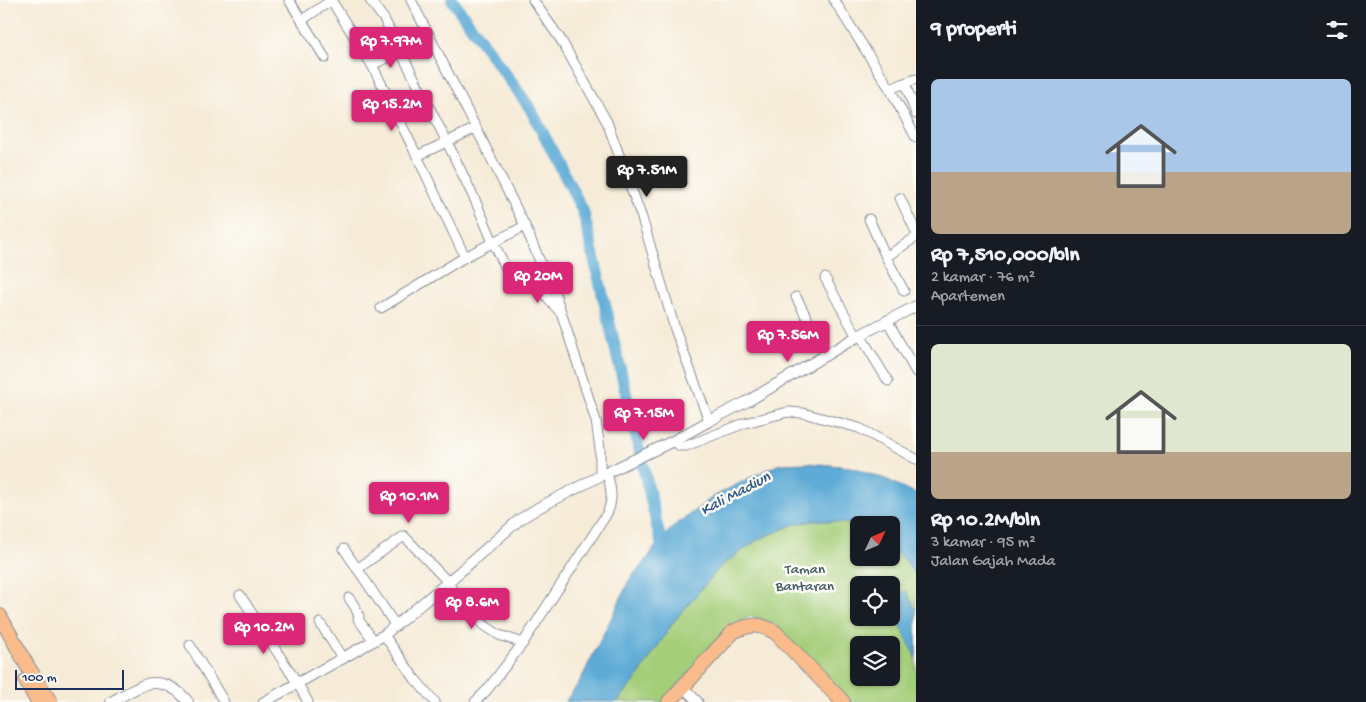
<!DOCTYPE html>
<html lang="id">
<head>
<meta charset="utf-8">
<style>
	:root { --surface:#171b24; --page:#242831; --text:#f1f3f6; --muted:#9ea1a6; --line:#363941; --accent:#db2777 }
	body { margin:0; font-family:"Gochi Hand",sans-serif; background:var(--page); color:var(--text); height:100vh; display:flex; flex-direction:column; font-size:19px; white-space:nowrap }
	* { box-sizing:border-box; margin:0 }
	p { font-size:16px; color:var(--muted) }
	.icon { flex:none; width:28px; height:28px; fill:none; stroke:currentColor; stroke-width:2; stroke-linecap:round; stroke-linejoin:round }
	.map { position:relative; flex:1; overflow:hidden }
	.sheet { display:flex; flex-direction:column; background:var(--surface); width:450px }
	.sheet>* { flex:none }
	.needle { width:32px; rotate:46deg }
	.buttons { position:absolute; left:850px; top:516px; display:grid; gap:10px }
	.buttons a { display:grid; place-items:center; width:50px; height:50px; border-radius:8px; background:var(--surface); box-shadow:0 1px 4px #0004; font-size:25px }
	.scale { position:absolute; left:15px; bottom:12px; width:109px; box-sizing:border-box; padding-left:5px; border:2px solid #1b2f5e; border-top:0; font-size:14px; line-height:18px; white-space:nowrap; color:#1b2f5e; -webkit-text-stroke:4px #fdfcf7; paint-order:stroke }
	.price { position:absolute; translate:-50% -42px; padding:0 11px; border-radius:5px; background:var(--accent); color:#fff; font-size:16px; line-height:32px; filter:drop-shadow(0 1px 2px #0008) }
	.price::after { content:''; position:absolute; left:50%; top:30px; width:15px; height:11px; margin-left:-8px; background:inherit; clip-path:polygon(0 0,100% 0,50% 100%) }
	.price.current { background:#222; color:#fff }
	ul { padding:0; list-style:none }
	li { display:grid; align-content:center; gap:10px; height:265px; padding:0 15px }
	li+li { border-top:1px solid var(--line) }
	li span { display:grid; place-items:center; height:155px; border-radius:8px; color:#555 }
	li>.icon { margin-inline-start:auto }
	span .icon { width:90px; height:90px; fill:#fffc; stroke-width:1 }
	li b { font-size:21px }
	h2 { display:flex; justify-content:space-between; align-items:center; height:60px; padding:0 15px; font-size:21px }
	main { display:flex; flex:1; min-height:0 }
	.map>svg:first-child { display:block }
</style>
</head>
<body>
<main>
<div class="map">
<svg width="916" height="702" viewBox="0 0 916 702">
	<rect width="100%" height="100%" fill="#fdfcf7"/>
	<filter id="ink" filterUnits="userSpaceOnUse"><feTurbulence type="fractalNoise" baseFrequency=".02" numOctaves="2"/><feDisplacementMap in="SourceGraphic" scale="10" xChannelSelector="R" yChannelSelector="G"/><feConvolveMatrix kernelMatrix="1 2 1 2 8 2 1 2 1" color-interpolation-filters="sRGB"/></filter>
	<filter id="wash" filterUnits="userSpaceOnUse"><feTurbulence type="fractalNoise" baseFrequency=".0096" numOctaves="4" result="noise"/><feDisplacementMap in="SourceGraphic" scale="20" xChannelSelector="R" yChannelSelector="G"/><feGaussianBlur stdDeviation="1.12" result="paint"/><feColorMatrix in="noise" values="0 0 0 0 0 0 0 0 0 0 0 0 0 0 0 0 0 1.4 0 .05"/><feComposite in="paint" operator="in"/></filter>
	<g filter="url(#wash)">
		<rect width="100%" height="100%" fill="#f6ebd7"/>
		<!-- green -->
		<path fill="#a5ce79" stroke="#607e6c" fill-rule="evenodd" d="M818,520L846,523L859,529V558H891V548L906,561L916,576V702H851L775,624L751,616L737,623L662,702H617L637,678L674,621L721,566L757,540L794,524ZM859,585H891V618H859ZM859,645H891V678H859Z"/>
		<!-- water -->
		<g fill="#5dabd6" stroke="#3c6d9a">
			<polygon points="808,463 851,467 888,480 916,494 916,576 906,561 891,548 891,525 859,525 859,529 846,523 818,520 794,524 757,540 721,566 674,621 637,678 617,702 565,702 579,683 616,609 629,580 647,559 660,540 674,526 713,497 755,475 780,464"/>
			<polygon points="906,590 916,611 916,658 891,605 891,601"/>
		</g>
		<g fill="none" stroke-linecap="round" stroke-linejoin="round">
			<!-- river -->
			<polyline stroke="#5dabd6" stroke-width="12" points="452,0 530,108 583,211 664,555"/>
		</g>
	</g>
	<g filter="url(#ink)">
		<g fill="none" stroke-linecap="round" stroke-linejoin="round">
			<defs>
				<g id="minor">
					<polyline points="289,0 325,58"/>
					<polyline points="331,0 372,65 417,156 465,257"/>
					<polyline points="370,0 384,19 447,142 475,200 493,242 514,284 518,286 544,271"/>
					<polyline points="411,0 476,128 525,226 544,271 554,290 596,421 600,449 600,476"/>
					<polyline points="533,0 561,40 607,122 642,218 675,329 709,421"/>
					<polyline points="834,0 890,89 916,138"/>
					<polyline points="302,20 332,0"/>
					<polyline points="372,65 430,38"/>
					<polyline points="905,83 916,79"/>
					<polyline points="890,89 905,83 916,114"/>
					<polyline points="417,156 476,128"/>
					<polyline points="900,198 916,232"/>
					<polyline points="869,219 886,257 904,291"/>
					<polyline points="886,257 916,237"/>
					<polyline points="825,278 857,337"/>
					<polyline points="532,279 559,311"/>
					<polyline points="796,297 826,355"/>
					<polyline points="381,308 465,257 525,226"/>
					<polyline points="887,320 916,372"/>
					<polyline points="860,335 888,381"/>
					<polyline points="673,441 680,446 686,446 745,423 788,412 803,413 859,428 916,459"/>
					<polyline points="344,549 396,626"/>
					<polyline points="357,569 404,536 448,582"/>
					<polyline points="447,583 484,625 499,635 523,643"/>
					<polyline points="240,595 298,684 308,702"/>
					<polyline points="349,598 355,607 359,616 358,619 374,641"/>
					<polyline points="320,623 343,659"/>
					<polyline points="384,635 415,679 435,702"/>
					<polyline points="190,645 224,702"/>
					<polyline points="683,687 698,702"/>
					<path d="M475,702L487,690L523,643L606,515C614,502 611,487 607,473"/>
				</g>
				<g id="tertiary">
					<path d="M111,702C119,698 143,683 151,683C166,682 179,690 188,702"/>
					<polyline points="264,702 384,635 448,582 519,520 538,508 600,476 673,441 709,421 748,401 860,335 916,306"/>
				</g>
				<g id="trunk">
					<polyline points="0,616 28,667 50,702"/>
					<polyline points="26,681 38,702"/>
					<path d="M669,702L733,632C749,624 759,623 775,632L843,702"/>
				</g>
			</defs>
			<!-- minor casing -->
			<use href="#minor" stroke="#888d9a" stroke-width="11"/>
			<!-- tertiary casing -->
			<use href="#tertiary" stroke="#888d9a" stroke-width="12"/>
			<!-- trunk casing -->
			<use href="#trunk" stroke="#888d9a" stroke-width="16"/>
			<!-- minor -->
			<use href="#minor" stroke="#fff" stroke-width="9"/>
			<!-- tertiary -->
			<use href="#tertiary" stroke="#fff" stroke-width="10"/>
			<!-- trunk -->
			<use href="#trunk" stroke="#f9bc8a" stroke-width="14"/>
		</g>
	</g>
	<g text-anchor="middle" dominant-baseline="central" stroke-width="5" stroke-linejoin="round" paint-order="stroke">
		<!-- park labels -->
		<g font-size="15" fill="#445f66" stroke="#fdfcf7">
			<text x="805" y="570">Taman<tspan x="805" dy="17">Bantaran</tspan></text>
		</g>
		<!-- water labels -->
		<g font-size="16" font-style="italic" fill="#325a88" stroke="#fdfcf7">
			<text transform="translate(736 495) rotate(-28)">Kali Madiun</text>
		</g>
	</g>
</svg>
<div class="buttons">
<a><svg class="needle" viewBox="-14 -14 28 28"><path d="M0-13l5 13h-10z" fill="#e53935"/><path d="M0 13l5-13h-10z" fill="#9ea1a6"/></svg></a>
<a><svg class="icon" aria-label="locate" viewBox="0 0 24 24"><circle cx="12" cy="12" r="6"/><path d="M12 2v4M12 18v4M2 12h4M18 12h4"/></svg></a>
<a><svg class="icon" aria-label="layers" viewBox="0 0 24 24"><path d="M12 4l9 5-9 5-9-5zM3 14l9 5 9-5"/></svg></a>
</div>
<div class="scale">100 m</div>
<b class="price" style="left:391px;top:69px">Rp 7.97M</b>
<b class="price" style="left:392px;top:132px">Rp 15.2M</b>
<b class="price current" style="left:647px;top:198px">Rp 7.51M</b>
<b class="price" style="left:538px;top:304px">Rp 20M</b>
<b class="price" style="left:788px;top:363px">Rp 7.56M</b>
<b class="price" style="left:644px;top:441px">Rp 7.15M</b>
<b class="price" style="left:409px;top:524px">Rp 10.1M</b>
<b class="price" style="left:472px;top:630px">Rp 8.6M</b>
<b class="price" style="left:264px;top:655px">Rp 10.2M</b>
</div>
<section class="sheet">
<h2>9 properti<svg class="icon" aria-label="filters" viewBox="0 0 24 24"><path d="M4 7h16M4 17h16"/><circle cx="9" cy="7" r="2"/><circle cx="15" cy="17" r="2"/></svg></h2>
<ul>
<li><span style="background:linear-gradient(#a9c7e8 60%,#b9a48a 0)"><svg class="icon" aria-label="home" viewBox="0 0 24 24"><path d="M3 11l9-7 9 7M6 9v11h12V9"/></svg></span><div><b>Rp 7,510,000/bln</b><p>2 kamar · 76 m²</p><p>Apartemen</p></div></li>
<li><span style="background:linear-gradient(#dfe7d0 70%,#b9a48a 0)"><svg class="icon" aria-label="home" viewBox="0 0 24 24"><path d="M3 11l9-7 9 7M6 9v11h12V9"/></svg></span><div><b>Rp 10.2M/bln</b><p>3 kamar · 95 m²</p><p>Jalan Gajah Mada</p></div></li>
</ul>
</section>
</main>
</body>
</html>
